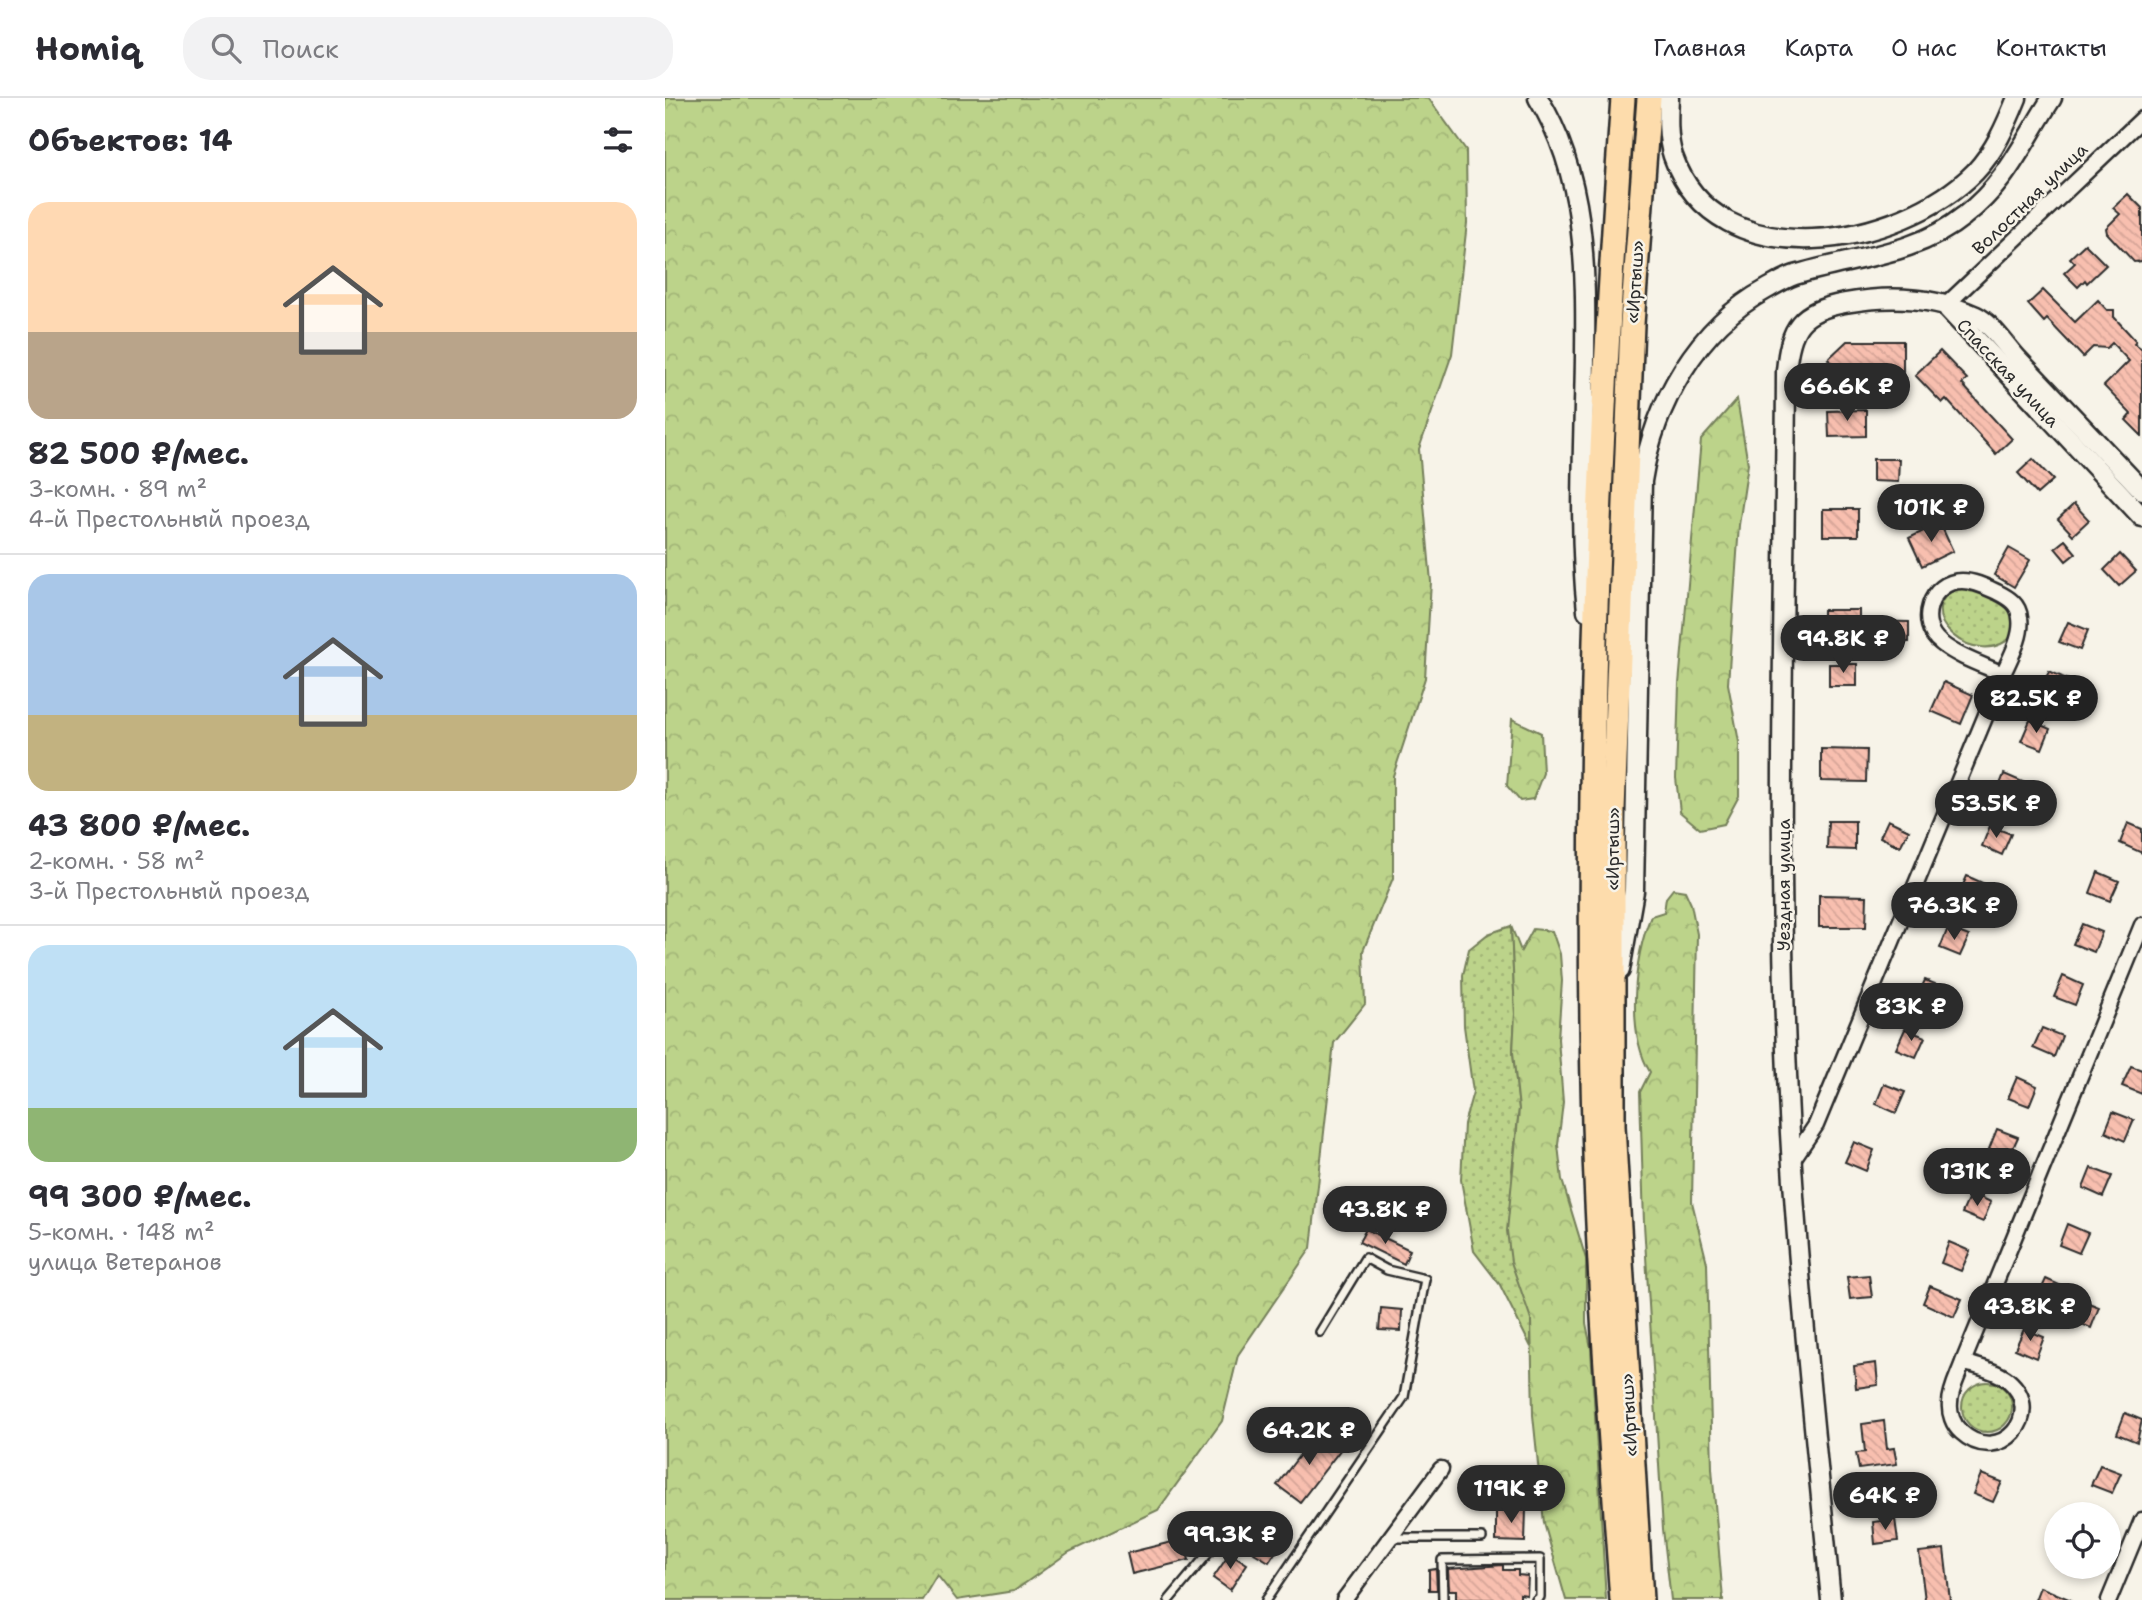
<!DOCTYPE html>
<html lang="ru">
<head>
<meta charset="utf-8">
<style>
	:root { --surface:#fff; --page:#f2f2f3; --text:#2b2b33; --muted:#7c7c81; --line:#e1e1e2; --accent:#2b2b2b }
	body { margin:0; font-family:"Shantell Sans",sans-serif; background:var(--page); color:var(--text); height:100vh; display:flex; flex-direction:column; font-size:26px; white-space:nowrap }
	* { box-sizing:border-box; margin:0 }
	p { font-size:23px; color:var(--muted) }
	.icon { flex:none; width:38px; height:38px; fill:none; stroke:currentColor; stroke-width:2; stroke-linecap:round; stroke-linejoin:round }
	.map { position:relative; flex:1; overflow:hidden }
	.panel { display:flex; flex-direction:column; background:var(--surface); width:665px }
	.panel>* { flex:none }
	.buttons { position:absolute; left:1379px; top:1404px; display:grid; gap:14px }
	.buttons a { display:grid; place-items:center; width:77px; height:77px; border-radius:50%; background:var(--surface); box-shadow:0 4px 10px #0003; font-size:35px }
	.price { position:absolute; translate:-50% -60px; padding:0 16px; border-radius:24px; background:var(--accent); color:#fff; font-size:23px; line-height:46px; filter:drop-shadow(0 2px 4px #0008) }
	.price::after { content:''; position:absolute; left:50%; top:42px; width:21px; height:16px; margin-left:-10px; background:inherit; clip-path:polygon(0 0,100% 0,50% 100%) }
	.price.selected { background:#222; color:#fff }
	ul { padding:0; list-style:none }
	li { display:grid; align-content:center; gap:14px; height:371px; padding:0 28px }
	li+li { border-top:2px solid var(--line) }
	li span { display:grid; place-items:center; height:217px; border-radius:21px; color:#555 }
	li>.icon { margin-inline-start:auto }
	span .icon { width:126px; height:126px; fill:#fffc; stroke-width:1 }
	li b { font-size:30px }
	h2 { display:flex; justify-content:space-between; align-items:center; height:84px; padding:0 28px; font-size:30px }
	header { display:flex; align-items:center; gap:42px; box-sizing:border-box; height:98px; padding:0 35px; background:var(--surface); border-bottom:2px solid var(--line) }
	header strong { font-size:33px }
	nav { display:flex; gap:38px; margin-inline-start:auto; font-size:24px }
	.search { width:490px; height:63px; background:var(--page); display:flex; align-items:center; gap:18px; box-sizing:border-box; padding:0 24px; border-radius:28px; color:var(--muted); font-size:26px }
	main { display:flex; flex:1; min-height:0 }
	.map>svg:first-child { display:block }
</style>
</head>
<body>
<header>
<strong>Homiq</strong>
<div class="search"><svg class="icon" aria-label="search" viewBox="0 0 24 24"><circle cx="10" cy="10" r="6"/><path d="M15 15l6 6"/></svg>Поиск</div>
<nav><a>Главная</a><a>Карта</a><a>О нас</a><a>Контакты</a></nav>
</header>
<main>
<section class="panel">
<h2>Объектов: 14<svg class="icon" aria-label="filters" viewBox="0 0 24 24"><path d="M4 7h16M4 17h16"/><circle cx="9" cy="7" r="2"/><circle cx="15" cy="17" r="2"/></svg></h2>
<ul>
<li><span style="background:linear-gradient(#ffd9b3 60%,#b9a48a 0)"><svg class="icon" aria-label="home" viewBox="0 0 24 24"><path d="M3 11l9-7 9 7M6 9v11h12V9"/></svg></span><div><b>82 500 ₽/мес.</b><p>3-комн. · 89 m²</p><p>4-й Престольный проезд</p></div></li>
<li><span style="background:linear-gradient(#a9c7e8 65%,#c2b280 0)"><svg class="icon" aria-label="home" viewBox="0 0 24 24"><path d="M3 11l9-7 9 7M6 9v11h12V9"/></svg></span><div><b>43 800 ₽/мес.</b><p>2-комн. · 58 m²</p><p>3-й Престольный проезд</p></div></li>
<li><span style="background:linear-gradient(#bfe0f5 75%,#8fb573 0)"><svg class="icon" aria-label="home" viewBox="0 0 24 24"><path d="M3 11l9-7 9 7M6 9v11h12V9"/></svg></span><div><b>99 300 ₽/мес.</b><p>5-комн. · 148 m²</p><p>улица Ветеранов</p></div></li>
</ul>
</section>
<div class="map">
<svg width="1477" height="1502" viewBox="0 0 1477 1502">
	<defs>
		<pattern id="grass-dots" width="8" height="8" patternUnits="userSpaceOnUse" patternTransform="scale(1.75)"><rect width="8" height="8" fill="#bcd38a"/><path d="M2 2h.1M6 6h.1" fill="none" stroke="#a2b577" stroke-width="1.8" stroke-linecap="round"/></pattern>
		<pattern id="forest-crowns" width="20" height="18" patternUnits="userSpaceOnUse" patternTransform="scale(1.75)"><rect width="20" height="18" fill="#bcd38a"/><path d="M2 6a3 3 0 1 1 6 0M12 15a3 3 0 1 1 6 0" fill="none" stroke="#a2b577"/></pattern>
		<pattern id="building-back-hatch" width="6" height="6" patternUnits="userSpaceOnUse" patternTransform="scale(1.75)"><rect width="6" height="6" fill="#f8bfaf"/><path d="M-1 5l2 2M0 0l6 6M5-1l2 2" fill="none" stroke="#d5a497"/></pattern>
	</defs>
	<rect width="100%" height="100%" fill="#f7f3e8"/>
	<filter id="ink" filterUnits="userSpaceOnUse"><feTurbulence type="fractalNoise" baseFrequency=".0143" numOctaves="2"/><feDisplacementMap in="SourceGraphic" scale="14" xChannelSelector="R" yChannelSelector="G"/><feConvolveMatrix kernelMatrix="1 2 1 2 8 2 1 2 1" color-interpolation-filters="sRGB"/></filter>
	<g filter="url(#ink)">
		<!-- grass -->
		<g fill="url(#grass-dots)" stroke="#747f5a" stroke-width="2">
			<path d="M1295,489C1325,490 1352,503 1349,536C1313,577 1239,513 1295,489Z"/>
			<polygon points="846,828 850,916 848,954 854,1011 847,1072 866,1221 866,1249 835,1187 809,1153 796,1082 799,1026 808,994 799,928 798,877 804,851 823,836"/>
			<circle cx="1322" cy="1309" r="25"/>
		</g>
		<!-- forest -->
		<g fill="url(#forest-crowns)" stroke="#747f5a" stroke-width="2">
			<polygon points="0,0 757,0 764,1 801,52 802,125 787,256 754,351 766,484 760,580 728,678 728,780 698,853 700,906 669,945 646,1150 573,1257 557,1323 493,1412 404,1454 349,1493 292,1502 272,1477 257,1502 0,1502"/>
			<polygon points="1072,301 1083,366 1074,427 1063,586 1074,644 1074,698 1059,726 1035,731 1015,714 1011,680 1014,586 1036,342"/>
			<polygon points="847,621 876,635 878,675 868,701 855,703 842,688"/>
			<path d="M1008,791L1020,793L1026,806L1032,836L1027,1104L1042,1165L1047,1370L1058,1502H1006L998,1431L979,1126L975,994L985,974C961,935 969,859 986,818L999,814L1001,800Z"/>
			<polygon points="846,828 856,853 868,831 887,833 895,856 897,883 893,941 898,1004 893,1047 897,1082 921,1161 921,1225 926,1250 941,1502 901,1502 879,1425 868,1317 866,1221 846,1164 842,1133 854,1011 848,954 850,916"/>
		</g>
		<!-- building -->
		<g fill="url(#building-back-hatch)" stroke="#2b2b2b" stroke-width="2">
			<polygon points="1463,96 1477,110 1477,163 1469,164 1442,135 1441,130 1455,116 1448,110"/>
			<polygon points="1420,146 1441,167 1422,185 1420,182 1413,189 1399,175 1410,165 1405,160"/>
			<polygon points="1378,192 1410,224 1433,202 1442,212 1449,212 1449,219 1471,243 1469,245 1477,251 1477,338 1461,322 1466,316 1439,288 1464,263 1447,245 1442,250 1428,249 1418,259 1382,221 1379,224 1363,206"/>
			<polygon points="1182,243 1238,243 1238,273 1213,273 1213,267 1195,266 1181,279 1163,261"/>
			<polygon points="1275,253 1302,281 1297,286 1347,341 1331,356 1281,301 1277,305 1250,277"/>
			<polygon points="1201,312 1201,338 1164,339 1163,313"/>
			<polygon points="1208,361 1234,361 1233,384 1208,383"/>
			<polygon points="1368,361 1388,382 1372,396 1353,375"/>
			<polygon points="1409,406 1424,422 1408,437 1393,421"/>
			<rect x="1158" y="411" width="35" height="27"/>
			<polygon points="1275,425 1288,453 1257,468 1244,440"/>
			<polygon points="1400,442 1411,455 1401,463 1390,450"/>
			<polygon points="1344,450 1365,462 1349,489 1329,477"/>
			<polygon points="1455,456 1471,473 1454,488 1439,472"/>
			<polygon points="1158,512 1194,512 1194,523 1244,524 1244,544 1211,544 1211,535 1158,535"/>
			<polygon points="1403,524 1423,532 1415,552 1394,544"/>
			<rect x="1164" y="566" width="28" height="22"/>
			<polygon points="1384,573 1404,582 1396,602 1375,594"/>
			<polygon points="1279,584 1308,597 1296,626 1266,613"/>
			<polygon points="1365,622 1385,631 1377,651 1356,643"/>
			<polygon points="1156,651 1202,652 1201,684 1156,683"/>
			<polygon points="1339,676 1360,685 1351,705 1331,697"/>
			<polygon points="1223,722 1244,732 1235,749 1215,739"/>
			<polygon points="1163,723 1190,723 1190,752 1162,751"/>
			<polygon points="1463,725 1477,731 1477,755 1455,745"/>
			<polygon points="1325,728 1346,736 1337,757 1317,748"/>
			<polygon points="1433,774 1454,783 1445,803 1425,795"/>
			<polygon points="1302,778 1322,787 1313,807 1293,798"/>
			<polygon points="1154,797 1202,798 1201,829 1154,829"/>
			<polygon points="1417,826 1437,834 1429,854 1408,846"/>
			<polygon points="1283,830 1304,838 1295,858 1275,850"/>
			<polygon points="1398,878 1418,887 1410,907 1389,899"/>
			<polygon points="1260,882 1280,890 1271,910 1251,902"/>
			<polygon points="1377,930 1397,938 1389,959 1368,950"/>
			<polygon points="1240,931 1260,939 1251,959 1231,951"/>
			<polygon points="1466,968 1477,972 1477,996 1457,988"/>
			<polygon points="1352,979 1372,988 1364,1008 1343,1000"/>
			<polygon points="1219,986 1240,994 1231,1015 1211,1006"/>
			<polygon points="1448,1014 1469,1022 1460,1043 1440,1034"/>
			<polygon points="1332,1031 1353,1039 1344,1059 1324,1051"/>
			<polygon points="1189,1044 1209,1052 1201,1073 1180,1064"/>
			<polygon points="1426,1070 1447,1078 1438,1099 1418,1090"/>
			<polygon points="1306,1095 1326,1104 1318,1124 1297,1115"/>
			<polygon points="1402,1126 1423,1135 1414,1155 1394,1147"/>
			<polygon points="701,1131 745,1152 739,1166 694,1144"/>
			<polygon points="1284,1144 1305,1153 1296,1173 1276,1165"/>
			<polygon points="1204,1177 1207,1199 1185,1201 1182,1179"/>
			<polygon points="1381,1181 1401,1190 1399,1195 1434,1209 1426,1230 1400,1219 1402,1214 1372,1201"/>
			<polygon points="1265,1188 1297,1201 1289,1219 1258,1205"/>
			<polygon points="716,1210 737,1212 736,1233 714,1232"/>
			<polygon points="1359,1231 1379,1239 1371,1260 1350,1251"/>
			<polygon points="1211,1265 1213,1287 1191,1290 1189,1268"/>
			<polygon points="1460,1315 1477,1322 1472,1344 1452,1336"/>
			<polygon points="1219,1323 1222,1351 1229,1350 1232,1366 1194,1371 1191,1355 1200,1354 1197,1326"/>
			<polygon points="653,1333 676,1351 635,1404 612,1387"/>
			<polygon points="1435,1367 1456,1375 1447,1395 1426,1387"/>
			<polygon points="1316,1376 1337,1384 1328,1404 1308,1396"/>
			<polygon points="831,1411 861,1411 860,1444 831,1443"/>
			<polygon points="1230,1421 1233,1443 1210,1446 1208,1424"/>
			<polygon points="608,1425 623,1435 604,1464 589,1455"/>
			<polygon points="519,1441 524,1462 467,1476 462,1455"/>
			<polygon points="1279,1451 1285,1502 1260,1502 1254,1454"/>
			<polygon points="565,1455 582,1466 565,1492 548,1480"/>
			<polygon points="838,1467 838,1472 853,1472 853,1477 863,1478 862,1497 855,1496 855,1502 791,1501 791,1492 784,1492 783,1471"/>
			<polygon points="771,1471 772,1492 764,1492 764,1472"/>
			<polygon points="1375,1489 1406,1502 1370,1502"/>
		</g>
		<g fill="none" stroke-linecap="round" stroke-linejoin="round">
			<defs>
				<g id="service">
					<polyline points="725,1440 817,1440"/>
					<polyline points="504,1502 557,1439"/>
					<polyline points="601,1502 739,1299 760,1181 722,1172 700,1160 655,1234"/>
					<polyline points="778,1502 777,1462 875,1461 875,1499 871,1502"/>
				</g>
				<g id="minor">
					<polyline points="1280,208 1477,21"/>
					<path d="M1128,1061L1151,1027L1338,576C1318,567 1293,559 1276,545C1251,526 1265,483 1297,483C1309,483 1321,489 1332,494C1344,500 1354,506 1355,520C1358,538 1345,560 1338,576"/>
					<path d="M1298,1264C1313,1269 1330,1272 1343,1282C1382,1315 1335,1370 1296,1334C1288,1327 1284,1315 1285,1305C1285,1292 1294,1276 1298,1264L1477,827"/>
					<polyline points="679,1502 776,1371"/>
					<polyline points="1444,1502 1477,1422"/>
				</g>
				<g id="tertiary">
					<path d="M873,0C921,77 921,170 920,258C919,342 913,429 922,513"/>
					<path d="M1004,0C1003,19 1002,40 1008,58C1052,183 1236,149 1310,74C1330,53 1341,27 1352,0"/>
					<polyline points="1283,211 1477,419"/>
					<path d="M955,872L969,793L977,383C989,306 1032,229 1102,191C1111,186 1121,180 1130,177C1188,159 1250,158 1299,118C1343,84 1358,44 1387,0"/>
					<path d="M1166,1502C1150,1334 1131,1165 1123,997C1111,756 1120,514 1121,273C1125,229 1135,213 1180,205C1224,197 1270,199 1311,218C1326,225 1340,247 1352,260C1394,304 1435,348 1477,392"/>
				</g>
				<g id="trunk">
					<path d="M957,1502C946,1344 934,1185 929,1027C920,685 933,341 958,0"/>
					<polyline points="976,1502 948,1028 948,712 967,226 984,0"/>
				</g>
			</defs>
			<!-- service casing -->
			<use href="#service" stroke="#2b2b2b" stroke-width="12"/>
			<!-- minor casing -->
			<use href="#minor" stroke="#2b2b2b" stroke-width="19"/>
			<!-- tertiary casing -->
			<use href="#tertiary" stroke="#2b2b2b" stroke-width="23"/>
			<!-- trunk casing -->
			<use href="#trunk" stroke="#2b2b2b" stroke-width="28"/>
			<!-- service -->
			<use href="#service" stroke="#f7f3e8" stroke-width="7"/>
			<!-- minor -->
			<use href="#minor" stroke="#f7f3e8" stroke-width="14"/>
			<!-- tertiary -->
			<use href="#tertiary" stroke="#f7f3e8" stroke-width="18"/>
			<!-- trunk -->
			<use href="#trunk" stroke="#fddcac" stroke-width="23"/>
		</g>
	</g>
	<g text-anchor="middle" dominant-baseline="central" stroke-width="5" stroke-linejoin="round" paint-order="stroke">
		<!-- street labels -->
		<g font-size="18" fill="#2b2b2b" stroke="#f7f3e8">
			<text transform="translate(1365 101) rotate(-44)">Волостная улица</text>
			<text transform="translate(970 184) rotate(-86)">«Иртыш»</text>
			<text transform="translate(1343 275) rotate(47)">Спасская улица</text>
			<text transform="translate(948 751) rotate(-90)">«Иртыш»</text>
			<text transform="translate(1119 787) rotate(-90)">Уездная улица</text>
			<text transform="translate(964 1317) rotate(-93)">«Иртыш»</text>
		</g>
	</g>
</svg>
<div class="buttons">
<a><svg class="icon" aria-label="locate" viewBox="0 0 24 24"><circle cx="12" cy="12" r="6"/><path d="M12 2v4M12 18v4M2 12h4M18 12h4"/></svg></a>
</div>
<b class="price" style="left:1182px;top:325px">66.6K ₽</b>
<b class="price" style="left:1266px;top:446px">101K ₽</b>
<b class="price" style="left:1178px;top:577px">94.8K ₽</b>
<b class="price selected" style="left:1371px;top:637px">82.5K ₽</b>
<b class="price" style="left:1331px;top:742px">53.5K ₽</b>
<b class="price" style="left:1289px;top:844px">76.3K ₽</b>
<b class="price" style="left:1246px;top:945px">83K ₽</b>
<b class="price" style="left:1312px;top:1110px">131K ₽</b>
<b class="price" style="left:720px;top:1148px">43.8K ₽</b>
<b class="price" style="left:1365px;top:1245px">43.8K ₽</b>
<b class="price" style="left:644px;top:1369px">64.2K ₽</b>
<b class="price" style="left:846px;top:1427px">119K ₽</b>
<b class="price" style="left:1220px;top:1434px">64K ₽</b>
<b class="price" style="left:565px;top:1473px">99.3K ₽</b>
</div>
</main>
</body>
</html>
